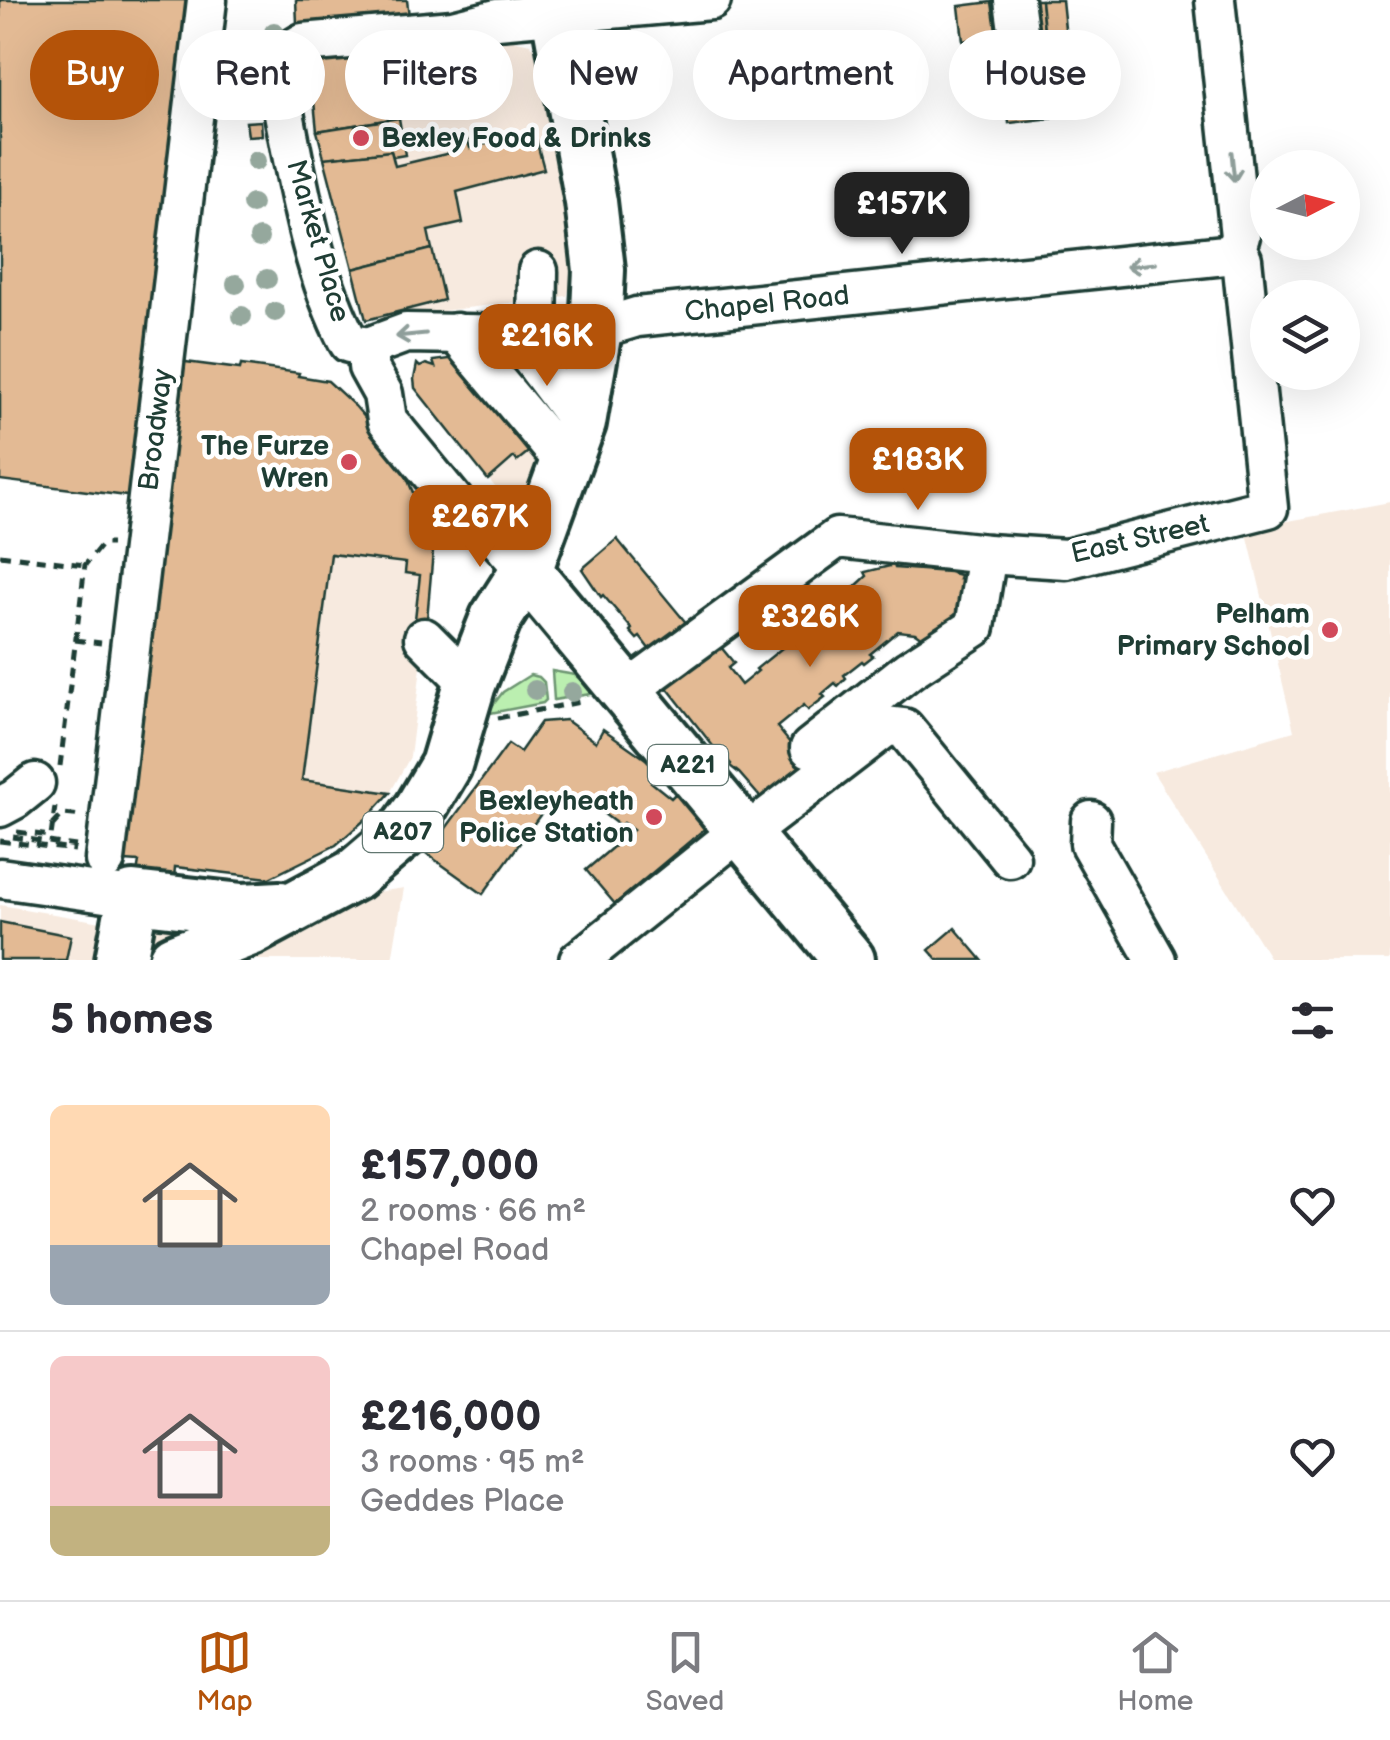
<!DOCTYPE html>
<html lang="en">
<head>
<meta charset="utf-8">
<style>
	:root { --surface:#fff; --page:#f7f7f7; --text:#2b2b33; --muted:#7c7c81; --line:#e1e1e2; --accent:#b45309 }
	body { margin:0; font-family:"Balsamiq Sans",sans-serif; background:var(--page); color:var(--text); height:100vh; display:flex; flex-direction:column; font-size:38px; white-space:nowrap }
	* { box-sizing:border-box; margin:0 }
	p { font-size:32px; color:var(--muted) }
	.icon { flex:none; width:55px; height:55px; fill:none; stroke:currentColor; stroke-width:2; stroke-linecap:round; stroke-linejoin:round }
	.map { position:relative; height:960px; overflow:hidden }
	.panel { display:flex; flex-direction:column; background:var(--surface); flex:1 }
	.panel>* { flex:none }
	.guide { position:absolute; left:30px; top:30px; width:1330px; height:90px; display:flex; gap:20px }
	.needle { width:65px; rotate:84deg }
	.tools { position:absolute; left:1250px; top:150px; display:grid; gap:20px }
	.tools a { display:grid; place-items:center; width:110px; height:110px; border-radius:50%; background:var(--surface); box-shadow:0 10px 40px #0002; font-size:50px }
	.price { position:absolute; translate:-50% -85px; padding:0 22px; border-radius:20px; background:var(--accent); color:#fff; font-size:32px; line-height:65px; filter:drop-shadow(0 2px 5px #0008) }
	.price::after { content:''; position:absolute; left:50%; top:60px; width:30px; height:22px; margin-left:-15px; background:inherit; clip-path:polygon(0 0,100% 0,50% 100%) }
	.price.on { background:#222; color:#fff }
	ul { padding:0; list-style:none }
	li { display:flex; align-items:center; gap:30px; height:250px; padding:0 50px }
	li+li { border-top:2px solid var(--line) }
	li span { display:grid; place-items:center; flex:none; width:280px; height:200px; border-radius:15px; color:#555 }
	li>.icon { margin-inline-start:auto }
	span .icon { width:120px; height:120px; fill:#fffc; stroke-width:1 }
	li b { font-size:42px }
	h2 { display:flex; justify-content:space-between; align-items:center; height:120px; padding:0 50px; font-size:42px }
	.chip { padding:0 35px; border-radius:45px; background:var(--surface); box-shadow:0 10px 40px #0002; font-size:35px; line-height:90px }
	.chip.on { background:var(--accent); color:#fff }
	.tab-bar { display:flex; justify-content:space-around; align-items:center; height:140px; border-top:2px solid var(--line); background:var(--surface); font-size:28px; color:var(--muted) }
	.tab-bar a { display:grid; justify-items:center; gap:5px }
	.tab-bar .on { color:var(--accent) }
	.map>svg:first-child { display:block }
</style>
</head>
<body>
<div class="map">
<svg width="1390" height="960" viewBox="0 0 1390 960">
	<rect width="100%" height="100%" fill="#fff"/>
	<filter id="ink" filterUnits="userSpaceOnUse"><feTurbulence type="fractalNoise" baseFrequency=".01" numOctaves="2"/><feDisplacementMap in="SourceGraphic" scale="20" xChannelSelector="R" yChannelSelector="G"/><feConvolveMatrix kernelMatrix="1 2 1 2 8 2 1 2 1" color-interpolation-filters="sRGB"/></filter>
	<g filter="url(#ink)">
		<!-- built -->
		<g fill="#f7eadf">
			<polygon points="513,40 530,44 534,49 570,232 571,284 567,296 366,320 317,131 310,62"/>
			<polygon points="456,354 532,449 535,466 525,489 508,503 415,388 414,379 417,364 420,366 426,364 434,366"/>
			<polygon points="178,361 240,369 241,365 299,373 299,377 328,381 355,406 381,436 423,499 432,526 432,577 410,757 390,793 369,817 349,835 321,853 269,878 125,861"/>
			<polygon points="1390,502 1390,960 1271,960 1153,772 1294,731 1246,529"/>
			<polygon points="404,888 392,960 0,960 0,905 137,928"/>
		</g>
		<!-- green -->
		<g fill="#bbefb0" stroke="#6d9672" stroke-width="2.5">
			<polygon points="552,671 575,675 594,691 590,694 554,700"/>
			<polygon points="530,675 539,677 544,682 546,700 543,703 490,713 489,710 503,692"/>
		</g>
		<!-- building -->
		<g fill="#e3ba94" stroke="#1f3d34" stroke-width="2.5">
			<polygon points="0,0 188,0 180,68 185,69 135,497 0,480"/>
			<polygon points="296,0 407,0 409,16 301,25 297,23"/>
			<polygon points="1021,0 1041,0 1045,40 1026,43"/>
			<polygon points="1041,0 1062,0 1066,38 1045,40"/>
			<polygon points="992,2 997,37 988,38 991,62 971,65 968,40 963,41 959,6"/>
			<polygon points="1046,43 1053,118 1009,123 1003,59 1019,99 1038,98 1033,44"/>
			<polygon points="404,54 410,116 317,131 310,62"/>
			<polygon points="399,118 405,155 393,157 391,151 324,158 317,131"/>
			<polygon points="261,121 262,135 248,136 246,122"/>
			<polygon points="534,132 544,169 457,192 463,223 428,231 432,249 353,269 324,158 391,151 395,166 450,153 448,143 467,139 470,148"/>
			<polygon points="432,249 444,300 366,320 353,269"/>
			<polygon points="456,354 532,449 517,461 514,457 488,480 415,388 414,379 417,364 420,367 426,364 435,367 433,361 449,359"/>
			<polygon points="178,361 240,369 241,365 299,373 298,376 328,381 355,406 381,436 403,468 420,510 429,539 434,540 427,619 415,619 420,575 405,573 406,563 331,554 302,780 390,793 368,817 336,845 269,878 175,867 174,878 137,874 139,862 125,861 124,876 93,873"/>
			<polygon points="617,539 688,625 653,654 640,637 637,639 630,631 632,629 603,595 601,597 582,569"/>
			<polygon points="894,565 895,568 949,572 960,575 959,579 972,580 968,606 957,605 955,628 935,639 922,638 915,633 898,631 870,654 873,656 864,663 862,661 844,675 846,678 838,686 835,683 822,694 825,697 808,710 804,705 777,727 803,759 801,762 809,772 767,805 739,773 730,766 731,764 722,754 720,755 665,685 720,646 734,663 728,668 741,685 758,671 756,669 787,644 785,641 831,604 834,607 848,596 846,595 867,576 865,572"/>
			<polygon points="566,720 596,742 603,729 660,769 651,782 671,798 677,792 708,826 615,904 586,870 633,830 623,823 620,826 592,805 543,811 483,894 427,854 508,744 520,752 541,722"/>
			<polygon points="0,922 71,936 66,960 0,960"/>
			<polygon points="955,928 982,960 938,960 929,950"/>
		</g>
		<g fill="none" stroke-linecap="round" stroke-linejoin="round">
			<defs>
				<g id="minor">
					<polyline points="1014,0 1025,83"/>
					<polyline points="456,333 566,464"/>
					<polyline points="519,335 525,350 580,423"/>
					<polyline points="537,336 538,271"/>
					<polyline points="368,347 406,333 574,336 637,317 1225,255 1236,249"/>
					<path d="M368,347L349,343C306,261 295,159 275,70L285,54L303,43L453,30L497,19L711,0"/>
					<polyline points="368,347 368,367 383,394 387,420 466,516 485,524 526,571"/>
					<polyline points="424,638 470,684"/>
					<polyline points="627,691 837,538 987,554 1066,559 1268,508 1242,259 1236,249 1240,236 1215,0"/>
					<polyline points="810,748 909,670 975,627 987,554"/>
					<polyline points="0,807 15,799 35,783"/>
					<polyline points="1091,821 1090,844 1156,960"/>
					<polyline points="745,835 887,726 904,728 1010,858"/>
					<polyline points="105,860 207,0"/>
					<polyline points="0,878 133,897"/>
					<polyline points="579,960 741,830"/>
				</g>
				<g id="major">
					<polyline points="526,571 849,960"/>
					<polyline points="121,960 133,897 242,909 280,907"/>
					<polyline points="174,960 251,930 354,875 402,834 420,809 446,765 470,684 496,618 526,571 580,423 596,330 599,270 591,202 557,13 557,0"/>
				</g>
			</defs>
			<!-- minor casing -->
			<use href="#minor" stroke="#1f3d34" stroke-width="45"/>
			<!-- major casing -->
			<use href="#major" stroke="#1f3d34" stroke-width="58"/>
			<!-- path -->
			<g stroke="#1f3d34" stroke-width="5" stroke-dasharray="10 8" stroke-linecap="butt">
				<polyline points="0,555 85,565"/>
				<polyline points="75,640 101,643"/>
				<polyline points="498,718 585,701"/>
				<polyline points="60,766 85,565 102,544 111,544"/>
				<polyline points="53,825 63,814 82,816"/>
				<polyline points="17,832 51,836 55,807"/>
				<polyline points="13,837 76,846"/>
				<polyline points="0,841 75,850"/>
			</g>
			<!-- minor -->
			<use href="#minor" stroke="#fff" stroke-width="38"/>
			<!-- major -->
			<use href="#major" stroke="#fff" stroke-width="50"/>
		</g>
		<!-- trees -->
		<g fill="#95a89d">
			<circle cx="274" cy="32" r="10"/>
			<circle cx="256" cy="161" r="10"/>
			<circle cx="252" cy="204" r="10"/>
			<circle cx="259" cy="238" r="10"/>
			<circle cx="267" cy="279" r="10"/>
			<circle cx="236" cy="284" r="10"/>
			<circle cx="275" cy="312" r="10"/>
			<circle cx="242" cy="316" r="10"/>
			<circle cx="535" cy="690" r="10"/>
			<circle cx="572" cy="692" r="10"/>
		</g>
		<!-- one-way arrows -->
		<defs><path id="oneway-shaft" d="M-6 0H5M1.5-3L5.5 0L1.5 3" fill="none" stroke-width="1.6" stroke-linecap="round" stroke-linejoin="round" transform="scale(2.5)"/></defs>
		<g stroke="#8f9e9a">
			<use href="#oneway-shaft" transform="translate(1233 167) rotate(84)"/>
			<use href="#oneway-shaft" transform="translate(1141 265) rotate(174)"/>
			<use href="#oneway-shaft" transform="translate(411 335) rotate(174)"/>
		</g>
	</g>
	<!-- markers -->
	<g fill="#d1495b" stroke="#fff" stroke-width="4">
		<circle cx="361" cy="138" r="10"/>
		<circle cx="349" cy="462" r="10"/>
		<circle cx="1330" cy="630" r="10"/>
		<circle cx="654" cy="817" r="10"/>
	</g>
	<g text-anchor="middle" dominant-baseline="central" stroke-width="9" stroke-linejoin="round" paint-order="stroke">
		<!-- shield labels -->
		<g fill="#fff" stroke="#627771" stroke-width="2.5">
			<rect x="648" y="745" width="80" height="40" rx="8"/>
			<rect x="363" y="812" width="80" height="40" rx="8"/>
		</g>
		<g font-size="25" font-weight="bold" fill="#1f3d34">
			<text x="688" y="765">A221</text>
			<text x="403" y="832">A207</text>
		</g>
		<!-- poi labels -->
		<g font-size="28" font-weight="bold" fill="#1f3d34" stroke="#fff" text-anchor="end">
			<text x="381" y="138" text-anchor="start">Bexley Food &amp; Drinks</text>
			<text x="329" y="446">The Furze<tspan x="329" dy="32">Wren</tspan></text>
			<text x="1310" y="614">Pelham<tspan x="1310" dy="32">Primary School</tspan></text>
			<text x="634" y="801">Bexleyheath<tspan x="634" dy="32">Police Station</tspan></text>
		</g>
		<!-- street labels -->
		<g font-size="28" fill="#1f3d34" stroke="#fff">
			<text transform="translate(318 241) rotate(74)">Market Place</text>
			<text transform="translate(767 304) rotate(-6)">Chapel Road</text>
			<text transform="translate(156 430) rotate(-83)">Broadway</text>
			<text transform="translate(1140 539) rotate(-13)">East Street</text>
		</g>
	</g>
</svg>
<div class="tools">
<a><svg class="needle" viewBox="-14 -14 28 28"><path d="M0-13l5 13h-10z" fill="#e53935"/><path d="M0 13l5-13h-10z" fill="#7c7c81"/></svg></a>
<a><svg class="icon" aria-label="layers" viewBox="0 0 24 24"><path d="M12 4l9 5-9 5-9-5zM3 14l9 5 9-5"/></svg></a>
</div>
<b class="price on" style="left:902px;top:257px">£157K</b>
<b class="price" style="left:547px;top:389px">£216K</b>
<b class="price" style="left:918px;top:513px">£183K</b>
<b class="price" style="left:480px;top:570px">£267K</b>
<b class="price" style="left:810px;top:670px">£326K</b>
<div class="guide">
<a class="chip on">Buy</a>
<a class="chip">Rent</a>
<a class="chip">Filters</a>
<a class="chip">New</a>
<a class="chip">Apartment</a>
<a class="chip">House</a>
</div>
</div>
<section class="panel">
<h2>5 homes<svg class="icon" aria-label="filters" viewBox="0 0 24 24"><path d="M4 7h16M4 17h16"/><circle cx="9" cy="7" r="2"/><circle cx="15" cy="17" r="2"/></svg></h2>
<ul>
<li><span style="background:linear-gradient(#ffd9b3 70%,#9aa5b1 0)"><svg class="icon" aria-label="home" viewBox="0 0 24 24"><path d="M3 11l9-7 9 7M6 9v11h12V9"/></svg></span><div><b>£157,000</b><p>2 rooms · 66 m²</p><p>Chapel Road</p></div><svg class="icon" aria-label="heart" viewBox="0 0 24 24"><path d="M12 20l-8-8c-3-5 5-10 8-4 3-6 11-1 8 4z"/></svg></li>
<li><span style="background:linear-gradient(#f6c9c9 75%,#c2b280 0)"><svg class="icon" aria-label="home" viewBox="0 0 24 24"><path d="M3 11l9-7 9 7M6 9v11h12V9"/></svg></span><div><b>£216,000</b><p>3 rooms · 95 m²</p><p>Geddes Place</p></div><svg class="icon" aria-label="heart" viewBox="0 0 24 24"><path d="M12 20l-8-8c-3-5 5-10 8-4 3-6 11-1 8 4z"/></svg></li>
</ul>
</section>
<nav class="tab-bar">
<a class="on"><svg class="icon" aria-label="map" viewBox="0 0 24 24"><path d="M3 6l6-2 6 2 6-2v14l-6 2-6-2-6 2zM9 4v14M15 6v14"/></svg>Map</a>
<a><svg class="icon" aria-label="saved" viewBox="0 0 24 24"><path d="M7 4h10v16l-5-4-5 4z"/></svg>Saved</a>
<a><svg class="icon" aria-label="home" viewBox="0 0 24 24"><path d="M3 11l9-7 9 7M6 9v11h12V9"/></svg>Home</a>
</nav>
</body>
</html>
